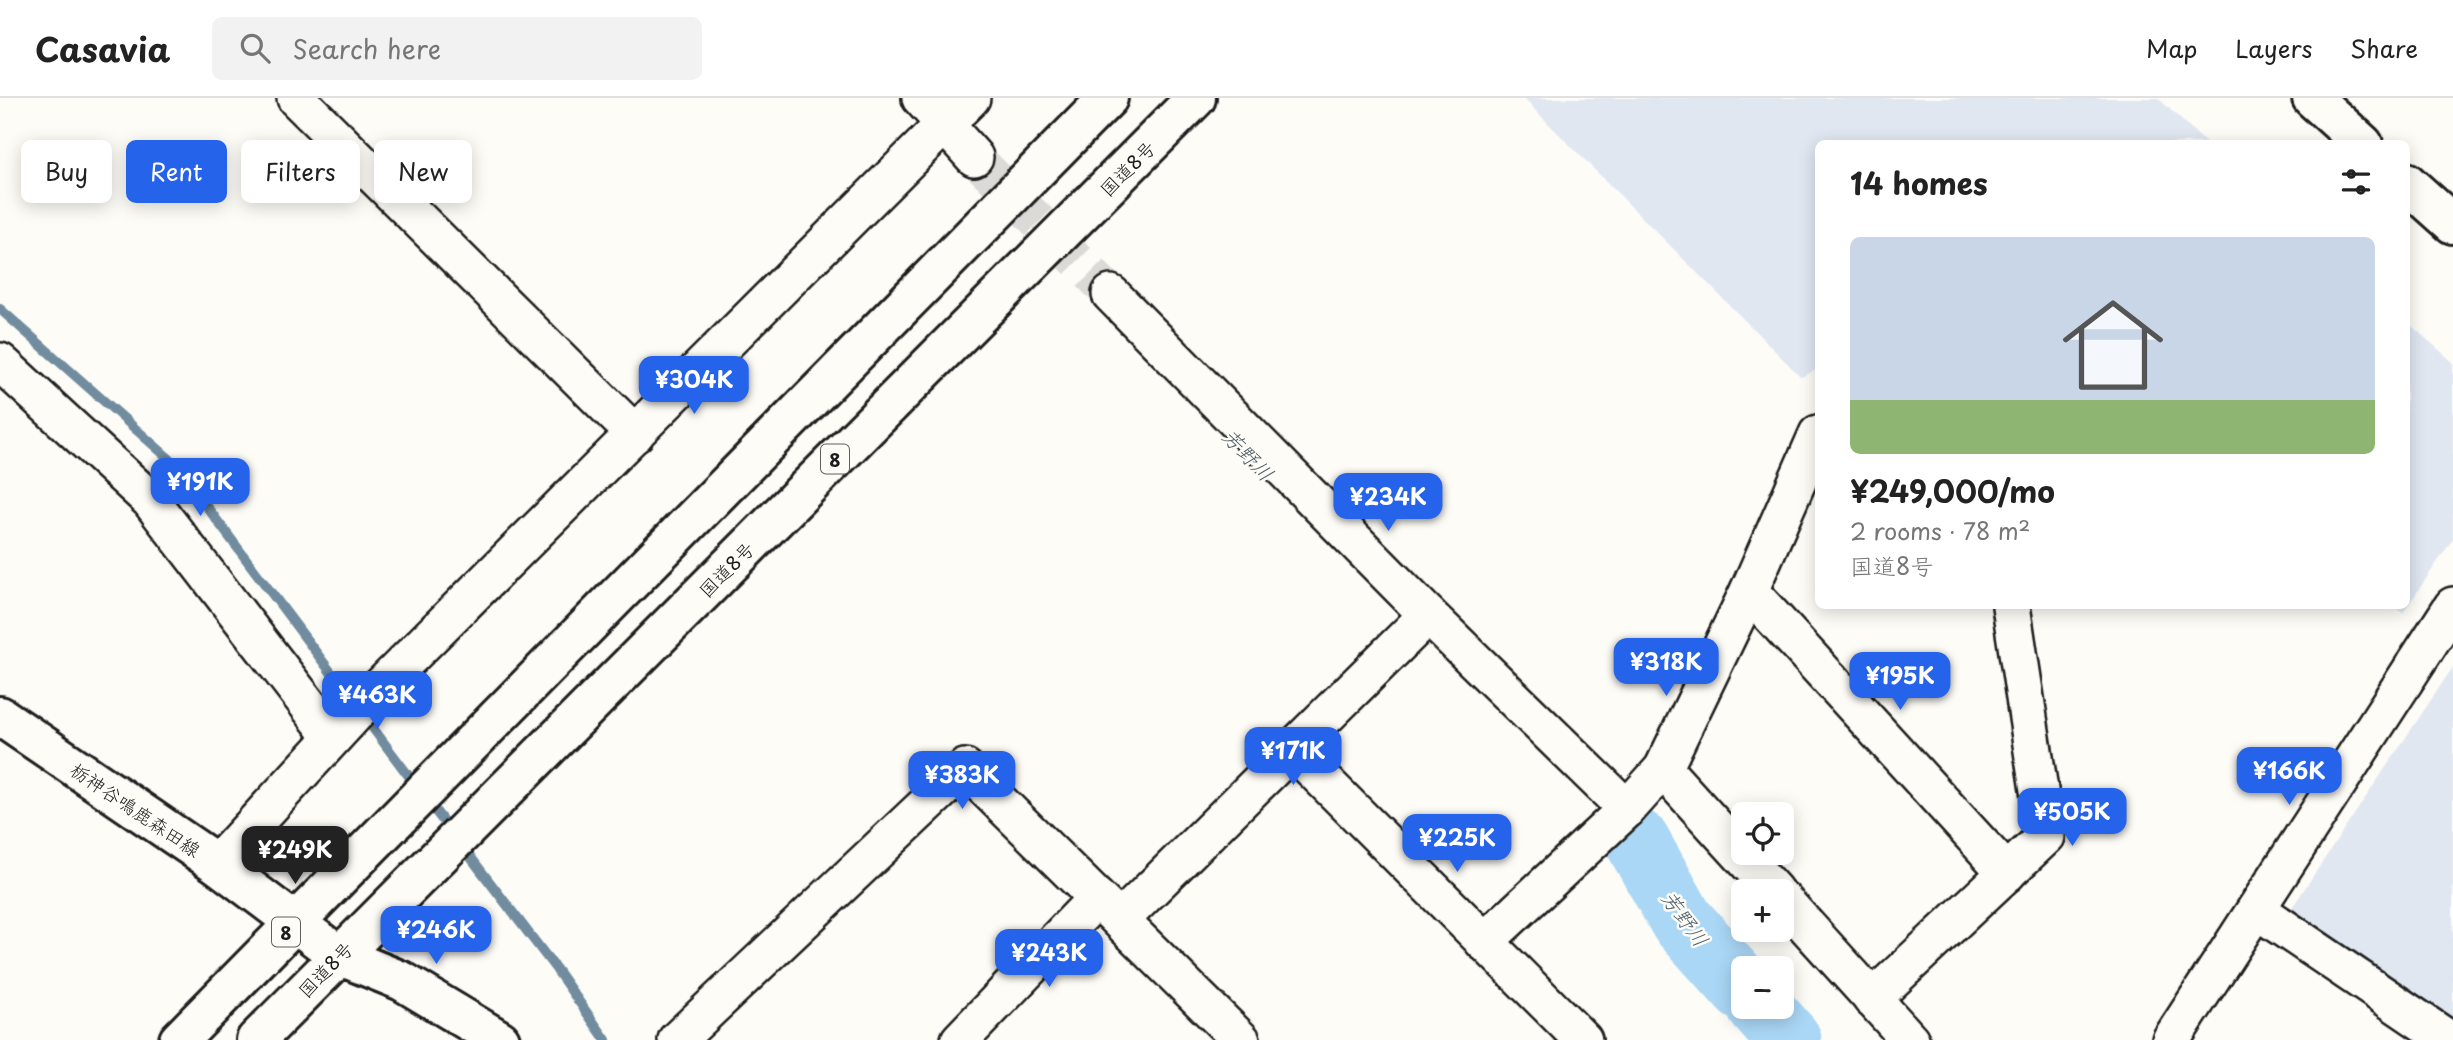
<!DOCTYPE html>
<html lang="en">
<head>
<meta charset="utf-8">
<style>
	:root { --surface:#fff; --page:#f2f2f2; --text:#222; --muted:#767676; --line:#e0e0e0; --accent:#2563eb }
	body { margin:0; font-family:"Playpen Sans","Klee One",sans-serif; background:var(--page); color:var(--text); height:100vh; display:flex; flex-direction:column; font-size:26px; white-space:nowrap }
	* { box-sizing:border-box; margin:0 }
	p { font-size:23px; color:var(--muted) }
	.icon { flex:none; width:38px; height:38px; fill:none; stroke:currentColor; stroke-width:2; stroke-linecap:round; stroke-linejoin:round }
	.map { position:relative; flex:1; overflow:hidden }
	.panel { position:absolute; left:1815px; top:42px; width:595px; height:469px; display:flex; flex-direction:column; background:var(--surface); border-radius:10px; box-shadow:0 4px 18px #0003 }
	.panel>* { flex:none }
	.guide { position:absolute; left:21px; top:42px; width:665px; height:63px; display:flex; gap:14px }
	.controls { position:absolute; left:1731px; top:704px; display:grid; gap:14px }
	.controls a { display:grid; place-items:center; width:63px; height:63px; border-radius:10px; background:var(--surface); box-shadow:0 4px 18px #0003; font-size:35px }
	.price { position:absolute; translate:-50% -60px; padding:0 16px; border-radius:14px; background:var(--accent); color:#fff; font-size:23px; line-height:46px; filter:drop-shadow(0 2px 4px #0008) }
	.price::after { content:''; position:absolute; left:50%; top:42px; width:21px; height:16px; margin-left:-10px; background:inherit; clip-path:polygon(0 0,100% 0,50% 100%) }
	.price.current { background:#222; color:#fff }
	ul { padding:0; list-style:none }
	li { display:grid; align-content:center; gap:14px; height:371px; padding:0 35px }
	li span { display:grid; place-items:center; height:217px; border-radius:10px; color:#555 }
	li>.icon { margin-inline-start:auto }
	span .icon { width:126px; height:126px; fill:#fffc; stroke-width:1 }
	li b { font-size:30px }
	h2 { display:flex; justify-content:space-between; align-items:center; height:84px; padding:0 35px; font-size:30px }
	.tag { padding:0 24px; border-radius:10px; background:var(--surface); box-shadow:0 4px 18px #0003; font-size:24px; line-height:63px }
	.tag.current { background:var(--accent); color:#fff }
	header { display:flex; align-items:center; gap:42px; box-sizing:border-box; height:98px; padding:0 35px; background:var(--surface); border-bottom:2px solid var(--line) }
	header strong { font-size:33px }
	nav { display:flex; gap:38px; margin-inline-start:auto; font-size:24px }
	.search { width:490px; height:63px; background:var(--page); display:flex; align-items:center; gap:18px; box-sizing:border-box; padding:0 24px; border-radius:10px; color:var(--muted); font-size:26px }
	.map>svg:first-child { display:block }
</style>
</head>
<body>
<header>
<strong>Casavia</strong>
<div class="search"><svg class="icon" aria-label="search" viewBox="0 0 24 24"><circle cx="10" cy="10" r="6"/><path d="M15 15l6 6"/></svg>Search here</div>
<nav><a>Map</a><a>Layers</a><a>Share</a></nav>
</header>
<div class="map">
<svg width="2453" height="942" viewBox="0 0 2453 942">
	<rect width="100%" height="100%" fill="#fdfcf7"/>
	<filter id="ink" filterUnits="userSpaceOnUse"><feTurbulence type="fractalNoise" baseFrequency=".0143" numOctaves="2"/><feDisplacementMap in="SourceGraphic" scale="14" xChannelSelector="R" yChannelSelector="G"/><feConvolveMatrix kernelMatrix="1 2 1 2 8 2 1 2 1" color-interpolation-filters="sRGB"/></filter>
	<g filter="url(#ink)">
		<!-- built -->
		<g fill="#e1e7f1">
			<polygon points="1523,0 2158,0 2206,45 1818,46 1818,271 1801,279"/>
			<polygon points="2406,223 2453,264 2453,441 2403,515 2392,508 2406,508"/>
			<polygon points="2453,569 2453,925 2289,814"/>
		</g>
		<g fill="none" stroke-linecap="round" stroke-linejoin="round">
			<!-- stream -->
			<g stroke="#718c9f" stroke-width="10">
				<polyline points="0,211 174,365 417,689"/>
				<polyline points="427,702 556,871 606,942"/>
			</g>
			<!-- river -->
			<g stroke="#aad7f6" stroke-width="65">
				<polyline points="1637,743 1682,823 1743,891"/>
				<polyline points="1759,908 1789,942"/>
			</g>
			<!-- street-tunnel -->
			<polyline stroke="#dbdad6" stroke-width="37" stroke-dasharray="37 18" stroke-linecap="butt" points="974,59 1111,196"/>
			<defs>
				<g id="street">
					<polyline points="296,0 635,336"/>
					<polyline points="921,0 974,59"/>
					<polyline points="1111,196 1428,517 1627,711"/>
					<polyline points="0,264 150,402 332,638"/>
					<polyline points="1749,493 2007,775"/>
					<polyline points="1291,650 1583,942"/>
					<polyline points="1663,671 1774,793"/>
					<polyline points="217,766 375,594 971,0"/>
					<polyline points="1782,801 1910,942"/>
					<polyline points="2257,812 2449,942"/>
					<polyline points="1120,822 1428,517"/>
					<polyline points="1484,844 1627,711 1663,671 1749,493 1818,336"/>
					<polyline points="1872,901 2046,738 2011,508"/>
					<polyline points="677,942 965,670 1241,942"/>
					<polyline points="960,942 1097,800"/>
					<polyline points="2171,942 2453,508"/>
				</g>
				<g id="secondary">
					<polyline points="2312,0 2363,46"/>
					<polyline points="2406,84 2453,126"/>
					<polyline points="0,618 217,766 338,857 402,883 500,942"/>
				</g>
				<g id="highway">
					<polyline points="179,942 1108,0"/>
					<polyline points="256,942 1196,0"/>
				</g>
			</defs>
			<!-- street casing -->
			<use href="#street" stroke="#1c1c1c" stroke-width="42"/>
			<!-- secondary casing -->
			<use href="#secondary" stroke="#1c1c1c" stroke-width="44"/>
			<!-- highway casing -->
			<use href="#highway" stroke="#1c1c1c" stroke-width="44"/>
			<!-- street -->
			<use href="#street" stroke="#fdfcf7" stroke-width="37"/>
			<!-- secondary -->
			<use href="#secondary" stroke="#fdfcf7" stroke-width="38"/>
			<!-- highway -->
			<use href="#highway" stroke="#fdfcf7" stroke-width="38"/>
		</g>
	</g>
	<g text-anchor="middle" dominant-baseline="central" stroke-width="5" stroke-linejoin="round" paint-order="stroke">
		<!-- shield labels -->
		<g fill="#fdfcf7" stroke="#605f5e" stroke-width="2">
			<rect x="821" y="346.5" width="28" height="29" rx="5"/>
			<rect x="272" y="819.5" width="28" height="29" rx="5"/>
		</g>
		<g font-size="18" font-weight="bold" fill="#1c1c1c">
			<text x="835" y="361">8</text>
			<text x="286" y="834">8</text>
		</g>
		<!-- street labels -->
		<g font-size="19" fill="#1c1c1c" stroke="#fdfcf7">
			<text transform="translate(1127 70) rotate(-45)">国道8号</text>
			<text transform="translate(726 471) rotate(-45)">国道8号</text>
			<text transform="translate(136 711) rotate(34)">栃神谷鳴鹿森田線</text>
			<text transform="translate(325 871) rotate(-46)">国道8号</text>
		</g>
		<!-- water labels -->
		<g font-size="21" font-style="italic" fill="#4e5d68" stroke="#fdfcf7">
			<text transform="translate(1249 356) rotate(46)">芳野川</text>
			<text transform="translate(1686 820) rotate(54)">芳野川</text>
		</g>
	</g>
</svg>
<div class="controls">
<a><svg class="icon" aria-label="locate" viewBox="0 0 24 24"><circle cx="12" cy="12" r="6"/><path d="M12 2v4M12 18v4M2 12h4M18 12h4"/></svg></a>
<a>+</a>
<a>−</a>
</div>
<b class="price" style="left:694px;top:318px">¥304K</b>
<b class="price" style="left:200px;top:420px">¥191K</b>
<b class="price" style="left:1388px;top:435px">¥234K</b>
<b class="price" style="left:1666px;top:600px">¥318K</b>
<b class="price" style="left:1900px;top:614px">¥195K</b>
<b class="price" style="left:377px;top:633px">¥463K</b>
<b class="price" style="left:1293px;top:689px">¥171K</b>
<b class="price" style="left:2289px;top:709px">¥166K</b>
<b class="price" style="left:962px;top:713px">¥383K</b>
<b class="price" style="left:2072px;top:750px">¥505K</b>
<b class="price" style="left:1457px;top:776px">¥225K</b>
<b class="price current" style="left:295px;top:788px">¥249K</b>
<b class="price" style="left:436px;top:868px">¥246K</b>
<b class="price" style="left:1049px;top:891px">¥243K</b>
<div class="guide">
<a class="tag">Buy</a>
<a class="tag current">Rent</a>
<a class="tag">Filters</a>
<a class="tag">New</a>
</div>
<section class="panel">
<h2>14 homes<svg class="icon" aria-label="filters" viewBox="0 0 24 24"><path d="M4 7h16M4 17h16"/><circle cx="9" cy="7" r="2"/><circle cx="15" cy="17" r="2"/></svg></h2>
<ul>
<li><span style="background:linear-gradient(#c9d6e8 75%,#8fb573 0)"><svg class="icon" aria-label="home" viewBox="0 0 24 24"><path d="M3 11l9-7 9 7M6 9v11h12V9"/></svg></span><div><b>¥249,000/mo</b><p>2 rooms · 78 m²</p><p>国道8号</p></div></li>
</ul>
</section>
</div>
</body>
</html>
